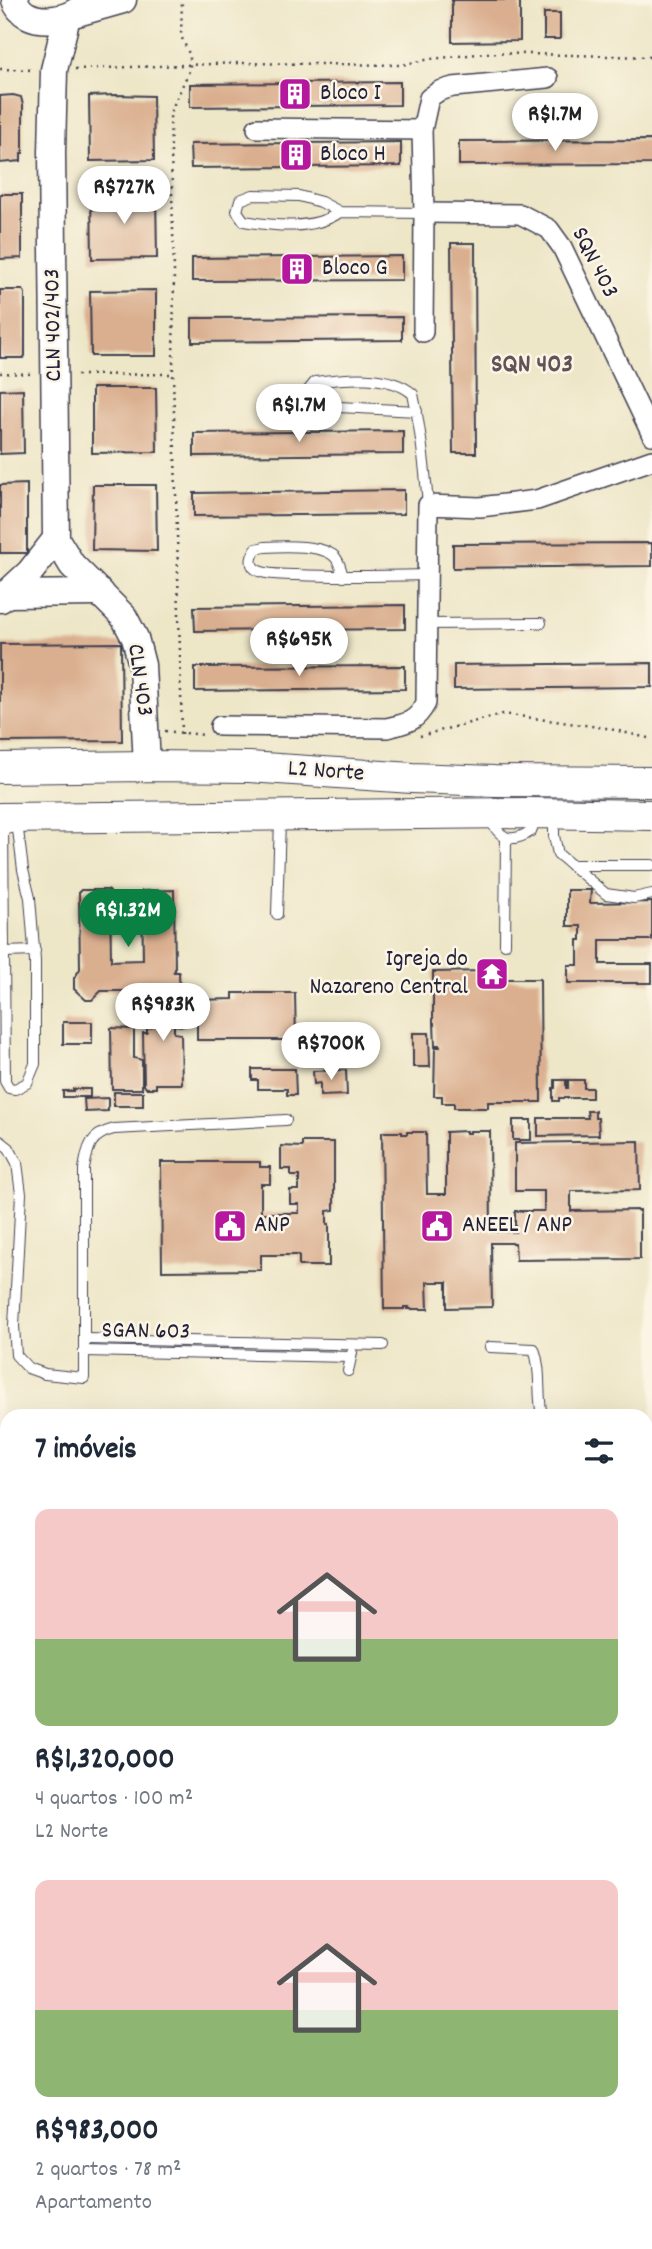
<!DOCTYPE html>
<html lang="pt">
<head>
<meta charset="utf-8">
<style>
	:root { --surface:#fff; --page:#f6f6f7; --text:#1f2937; --muted:#747a83; --accent:#0b8043 }
	body { margin:0; font-family:Dekko,sans-serif; background:var(--page); color:var(--text); height:100vh; display:flex; flex-direction:column; font-size:26px; white-space:nowrap }
	* { box-sizing:border-box; margin:0 }
	p { font-size:23px; color:var(--muted) }
	.icon { flex:none; width:38px; height:38px; fill:none; stroke:currentColor; stroke-width:2; stroke-linecap:round; stroke-linejoin:round }
	.map { position:relative; flex:1; overflow:hidden }
	.sheet { position:absolute; left:0px; top:1409px; width:653px; height:842px; display:flex; flex-direction:column; background:var(--surface); border-radius:21px 21px 0 0; box-shadow:0 7px 28px #0002 }
	.sheet>* { flex:none }
	.price { position:absolute; translate:-50% -60px; padding:0 16px; border-radius:24px; background:#fff; color:#222; font-size:23px; line-height:46px; filter:drop-shadow(0 2px 4px #0008) }
	.price::after { content:''; position:absolute; left:50%; top:42px; width:21px; height:16px; margin-left:-10px; background:inherit; clip-path:polygon(0 0,100% 0,50% 100%) }
	.price.current { background:var(--accent); color:#fff }
	ul { padding:0; list-style:none }
	li { display:grid; align-content:center; gap:14px; height:371px; padding:0 35px }
	li span { display:grid; place-items:center; height:217px; border-radius:14px; color:#555 }
	li>.icon { margin-inline-start:auto }
	span .icon { width:126px; height:126px; fill:#fffc; stroke-width:1 }
	li b { font-size:30px }
	h2 { display:flex; justify-content:space-between; align-items:center; height:84px; padding:0 35px; font-size:30px }
	.map>svg:first-child { display:block }
</style>
</head>
<body>
<div class="map">
<svg width="652" height="2249" viewBox="0 0 652 2249">
	<rect width="100%" height="100%" fill="#fcf5e5"/>
	<filter id="ink" filterUnits="userSpaceOnUse"><feTurbulence type="fractalNoise" baseFrequency=".0143" numOctaves="2"/><feDisplacementMap in="SourceGraphic" scale="14" xChannelSelector="R" yChannelSelector="G"/><feConvolveMatrix kernelMatrix="1 2 1 2 8 2 1 2 1" color-interpolation-filters="sRGB"/></filter>
	<filter id="wash" filterUnits="userSpaceOnUse"><feTurbulence type="fractalNoise" baseFrequency=".00686" numOctaves="4" result="noise"/><feDisplacementMap in="SourceGraphic" scale="28" xChannelSelector="R" yChannelSelector="G"/><feGaussianBlur stdDeviation="1.57" result="paint"/><feColorMatrix in="noise" values="0 0 0 0 0 0 0 0 0 0 0 0 0 0 0 0 0 1.4 0 .05"/><feComposite in="paint" operator="in"/></filter>
	<g filter="url(#wash)">
		<rect width="100%" height="100%" fill="#ede6c7"/>
		<!-- green -->
		<polygon fill="#89d08b" stroke="#567963" stroke-width="2" points="0,1535 7,1535 7,1758 0,1746"/>
		<g id="blocks">
			<!-- building -->
			<g fill="#daaf8f">
				<polygon points="452,0 520,0 520,41 452,42"/>
				<rect x="544" y="13" width="16" height="26"/>
				<polygon points="400,82 400,105 190,107 190,84"/>
				<polygon points="13,95 21,97 23,105 23,153 21,153 21,161 0,163 0,96"/>
				<polygon points="116,95 153,96 154,160 90,161 89,96"/>
				<polygon points="652,140 652,164 459,165 459,141"/>
				<polygon points="401,142 401,166 191,168 190,144"/>
				<polygon points="91,193 156,193 157,258 92,259"/>
				<polygon points="0,194 22,194 22,258 0,259"/>
				<polygon points="451,243 475,243 476,453 453,453"/>
				<polygon points="402,256 402,280 192,281 192,258"/>
				<polygon points="0,290 23,290 25,293 25,356 23,358 0,358"/>
				<polygon points="156,290 156,356 91,356 90,291"/>
				<polygon points="402,317 402,340 192,342 192,318"/>
				<polygon points="92,388 156,388 157,452 92,453"/>
				<polygon points="23,389 24,453 0,454 0,390"/>
				<polygon points="403,431 403,454 194,456 194,433"/>
				<polygon points="27,484 27,553 0,553 0,485"/>
				<polygon points="93,485 156,485 157,551 92,550"/>
				<polygon points="404,490 404,514 194,516 194,493"/>
				<polygon points="652,543 652,566 453,568 453,544"/>
				<polygon points="405,605 405,629 195,631 194,607"/>
				<polygon points="121,643 122,741 0,742 0,644"/>
				<polygon points="652,663 652,687 454,689 454,665"/>
				<polygon points="405,666 405,689 195,691 195,667"/>
				<polygon points="81,890 108,890 110,892 111,961 143,960 142,891 174,890 175,971 173,972 179,972 180,999 137,998 137,991 101,991 92,1000 86,1000 74,989 74,978 80,969 79,892"/>
				<polygon points="567,890 591,890 590,903 652,902 652,940 600,940 600,964 652,964 652,983 568,983 568,965 578,965 578,940 581,940 581,926 567,926"/>
				<polygon points="484,971 484,986 491,986 491,979 540,979 541,1102 488,1102 488,1108 454,1108 454,1103 442,1103 442,1096 434,1096 435,1047 440,1047 439,1045 435,1045 434,1023 433,1023 433,972"/>
				<polygon points="233,993 295,993 296,1040 197,1040 197,1019 195,1018 195,1015 197,1015 197,1000 233,999"/>
				<polygon points="151,1001 184,1002 184,1026 174,1025 174,1033 181,1034 182,1084 156,1084 156,1088 146,1088 144,1085 143,1033 147,1033 147,1028 153,1027 147,1027 147,1024 142,1024 142,1009 145,1009 145,1004 151,1004"/>
				<rect x="63" y="1022" width="29" height="22"/>
				<polygon points="111,1028 134,1029 134,1058 142,1060 142,1089 112,1089"/>
				<polygon points="413,1033 429,1033 430,1067 413,1067"/>
				<polygon points="252,1069 295,1069 296,1095 287,1095 287,1089 258,1089 258,1080 252,1080"/>
				<polygon points="346,1070 347,1095 320,1096 320,1083 314,1084 313,1071"/>
				<polygon points="555,1080 566,1080 566,1088 568,1088 568,1080 584,1080 584,1088 592,1088 592,1098 559,1098 559,1101 553,1101 553,1088 555,1088"/>
				<polygon points="73,1089 90,1089 90,1097 63,1097 63,1091 73,1091"/>
				<rect x="114" y="1092" width="29" height="14"/>
				<polygon points="108,1098 108,1111 85,1112 84,1099"/>
				<polygon points="587,1111 595,1111 595,1118 598,1118 599,1135 538,1136 538,1118 588,1118"/>
				<rect x="513" y="1120" width="18" height="20"/>
				<polygon points="466,1131 466,1133 470,1133 470,1131 490,1131 491,1232 515,1232 515,1211 544,1211 544,1191 515,1191 515,1143 639,1141 640,1190 571,1191 571,1211 640,1210 640,1259 516,1260 515,1243 491,1243 492,1307 447,1308 447,1282 427,1282 428,1309 408,1309 409,1307 404,1307 404,1309 384,1309 382,1132 402,1132 402,1134 407,1134 407,1132 426,1132 427,1194 446,1194 446,1132"/>
				<polygon points="302,1142 334,1142 334,1210 327,1211 327,1224 329,1224 329,1266 299,1266 299,1255 261,1255 261,1270 162,1271 161,1162 260,1162 260,1167 270,1167 270,1184 261,1184 261,1213 299,1213 299,1204 290,1204 290,1190 299,1190 299,1176 291,1176 291,1169 281,1169 281,1146 302,1147"/>
			</g>
		</g>
	</g>
	<g filter="url(#ink)">
		<use href="#blocks" fill-opacity="0" stroke="#403f50" stroke-width="2"/>
		<g fill="none" stroke-linecap="round" stroke-linejoin="round">
			<defs>
				<g id="lane">
					<path d="M340,212C313,231 274,226 244,221L237,211L240,200L253,195L299,196L321,202L340,212L424,213"/>
					<path d="M417,411L319,406L311,403L307,392L315,382C345,378 389,373 413,394C421,431 425,468 428,505"/>
					<path d="M343,577C341,570 340,562 335,557C322,544 282,546 265,547L256,549C251,557 248,566 259,571C270,576 285,574 297,575C340,577 383,576 426,575"/>
					<polyline points="426,624 541,623"/>
					<path d="M489,817C499,838 510,845 531,831L536,818"/>
					<polyline points="554,817 554,836 558,854 606,894 634,898 652,894"/>
					<polyline points="3,822 5,1081 9,1088 15,1089 27,1083 35,1064 35,961 30,898 23,870 17,822"/>
					<polyline points="571,865 652,865"/>
					<polyline points="277,914 280,820"/>
					<polyline points="505,944 506,838"/>
					<polyline points="4,952 35,951"/>
					<path d="M0,1141L9,1148L17,1163L21,1194L14,1326L16,1355L28,1368L45,1374L84,1378V1169C88,1146 90,1135 114,1129L286,1120"/>
					<polyline points="84,1339 383,1345"/>
					<path d="M490,1347L534,1349C542,1370 537,1393 542,1416"/>
					<polyline points="84,1351 351,1357"/>
					<polyline points="348,1371 352,1353"/>
				</g>
				<g id="street">
					<polyline points="257,128 422,130"/>
					<polyline points="424,213 520,214 549,229 562,247 652,435"/>
					<polyline points="423,332 424,213 422,130 429,98 439,91 453,87 548,78"/>
					<path d="M220,726L387,728C407,723 416,722 426,703L428,505L480,507L537,500L652,460"/>
				</g>
				<g id="secondary">
					<path d="M15,0C23,29 75,23 88,0"/>
					<polyline points="77,13 123,0"/>
					<polyline points="67,17 54,70 52,152 56,539 72,565 124,617 135,638 142,665 147,766"/>
					<polyline points="5,594 101,593"/>
					<polyline points="1,599 30,572 56,539"/>
					<polyline points="646,1457 652,1457"/>
					<polyline points="0,1461 7,1461"/>
					<polyline points="646,1517 652,1517"/>
					<polyline points="0,1523 7,1523"/>
				</g>
				<g id="primary">
					<polyline points="0,768 147,766 249,767 412,778 494,781 652,782"/>
					<polyline points="0,818 530,813 652,815"/>
					<polyline points="0,1784 7,1796"/>
					<polyline points="0,2114 7,2123"/>
					<polyline points="99,2244 103,2249"/>
					<polyline points="247,2244 250,2249"/>
					<polyline points="207,2249 212,2244"/>
				</g>
			</defs>
			<!-- lane casing -->
			<use href="#lane" stroke="#403f50" stroke-width="12"/>
			<!-- street casing -->
			<use href="#street" stroke="#403f50" stroke-width="22"/>
			<!-- secondary casing -->
			<use href="#secondary" stroke="#403f50" stroke-width="29"/>
			<!-- primary casing -->
			<use href="#primary" stroke="#403f50" stroke-width="32"/>
			<!-- path -->
			<g stroke="#403f50" stroke-width="2.5" stroke-dasharray="2 5" stroke-linecap="butt">
				<polyline points="0,69 34,70"/>
				<polyline points="75,69 240,63 401,65 430,59 488,53 652,57"/>
				<polyline points="0,373 32,374"/>
				<polyline points="77,375 172,374"/>
				<polyline points="165,731 204,735"/>
				<polyline points="182,734 173,374 174,271 170,113 190,69 190,56 181,36 182,0"/>
				<polyline points="420,736 503,714 606,728 652,739"/>
				<polyline points="646,1553 652,1553"/>
				<polyline points="284,2244 287,2249"/>
			</g>
			<!-- lane -->
			<use href="#lane" stroke="#fff" stroke-width="10"/>
			<!-- street -->
			<use href="#street" stroke="#fff" stroke-width="19"/>
			<!-- secondary -->
			<use href="#secondary" stroke="#fff" stroke-width="26"/>
			<!-- primary -->
			<use href="#primary" stroke="#fff" stroke-width="30"/>
		</g>
	</g>
	<!-- icons -->
	<defs>
		<symbol id="building-square" viewBox="-11 -11 22 22"><rect x="-9" y="-9" width="18" height="18" rx="4" fill="#b5179e" stroke="#fcf5e5"/><path d="M-4-6H4V6H1V3H-1V6H-4ZM-2.5-4.3h1.7v1.8h-1.7ZM.8-4.3h1.7v1.8H.8ZM-2.5-1h1.7V.8h-1.7ZM.8-1h1.7V.8H.8Z" fill="#fff"/></symbol>
		<symbol id="temple-square" viewBox="-11 -11 22 22"><rect x="-9" y="-9" width="18" height="18" rx="4" fill="#b5179e" stroke="#fcf5e5"/><path d="M0-6L5-2H3V0L6.5 2.5H4V6H1.5V3h-3V6H-4V2.5H-6.5L-3 0V-2H-5Z" fill="#fff"/></symbol>
		<symbol id="civic-square" viewBox="-11 -11 22 22"><rect x="-9" y="-9" width="18" height="18" rx="4" fill="#b5179e" stroke="#fcf5e5"/><path d="M-.6-6.5H3V-4.5H.6V-3L4-1V1h2V6H-6V1h2V-1L-.6-3ZM-1.2 2.5V6h2.4V2.5Z" fill="#fff"/></symbol>
	</defs>
	<g fill-rule="evenodd">
		<use href="#building-square" x="276" y="75" width="38" height="38"/>
		<use href="#building-square" x="277" y="136" width="38" height="38"/>
		<use href="#building-square" x="278" y="250" width="38" height="38"/>
		<use href="#temple-square" x="473" y="955" width="38" height="38"/>
		<use href="#civic-square" x="211" y="1207" width="38" height="38"/>
		<use href="#civic-square" x="418" y="1207" width="38" height="38"/>
	</g>
	<g text-anchor="middle" dominant-baseline="central" stroke-width="5" stroke-linejoin="round" paint-order="stroke">
		<!-- poi labels -->
		<g font-size="24" fill="#22223b" stroke="#fcf5e5" text-anchor="start">
			<text x="320" y="94">Bloco I</text>
			<text x="320" y="155">Bloco H</text>
			<text x="322" y="269">Bloco G</text>
			<text x="468" y="960" text-anchor="end">Igreja do<tspan x="468" dy="28">Nazareno Central</tspan></text>
			<text x="254" y="1226">ANP</text>
			<text x="462" y="1226">ANEEL / ANP</text>
		</g>
		<!-- street labels -->
		<g font-size="24" fill="#22223b" stroke="#fcf5e5">
			<text transform="translate(594 263) rotate(63)">SQN 403</text>
			<text transform="translate(54 325) rotate(-91)">CLN 402/403</text>
			<text transform="translate(139 680) rotate(82)">CLN 403</text>
			<text transform="translate(326 772) rotate(4)">L2 Norte</text>
			<text transform="translate(146 1332) rotate(1)">SGAN 603</text>
		</g>
		<!-- neighbourhood labels -->
		<g font-size="26" font-weight="bold" fill="#625358" stroke="#fcf5e5">
			<text x="532" y="365">SQN 403</text>
		</g>
	</g>
</svg>
<b class="price" style="left:555px;top:153px">R$1.7M</b>
<b class="price" style="left:124px;top:226px">R$727K</b>
<b class="price" style="left:299px;top:444px">R$1.7M</b>
<b class="price" style="left:299px;top:678px">R$695K</b>
<b class="price current" style="left:128px;top:949px">R$1.32M</b>
<b class="price" style="left:163px;top:1043px">R$983K</b>
<b class="price" style="left:331px;top:1082px">R$700K</b>
<section class="sheet">
<h2>7 imóveis<svg class="icon" aria-label="filters" viewBox="0 0 24 24"><path d="M4 7h16M4 17h16"/><circle cx="9" cy="7" r="2"/><circle cx="15" cy="17" r="2"/></svg></h2>
<ul>
<li><span style="background:linear-gradient(#f6c9c9 60%,#8fb573 0)"><svg class="icon" aria-label="home" viewBox="0 0 24 24"><path d="M3 11l9-7 9 7M6 9v11h12V9"/></svg></span><div><b>R$1,320,000</b><p>4 quartos · 100 m²</p><p>L2 Norte</p></div></li>
<li><span style="background:linear-gradient(#f6c9c9 60%,#8fb573 0)"><svg class="icon" aria-label="home" viewBox="0 0 24 24"><path d="M3 11l9-7 9 7M6 9v11h12V9"/></svg></span><div><b>R$983,000</b><p>2 quartos · 78 m²</p><p>Apartamento</p></div></li>
</ul>
</section>
</div>
</body>
</html>
